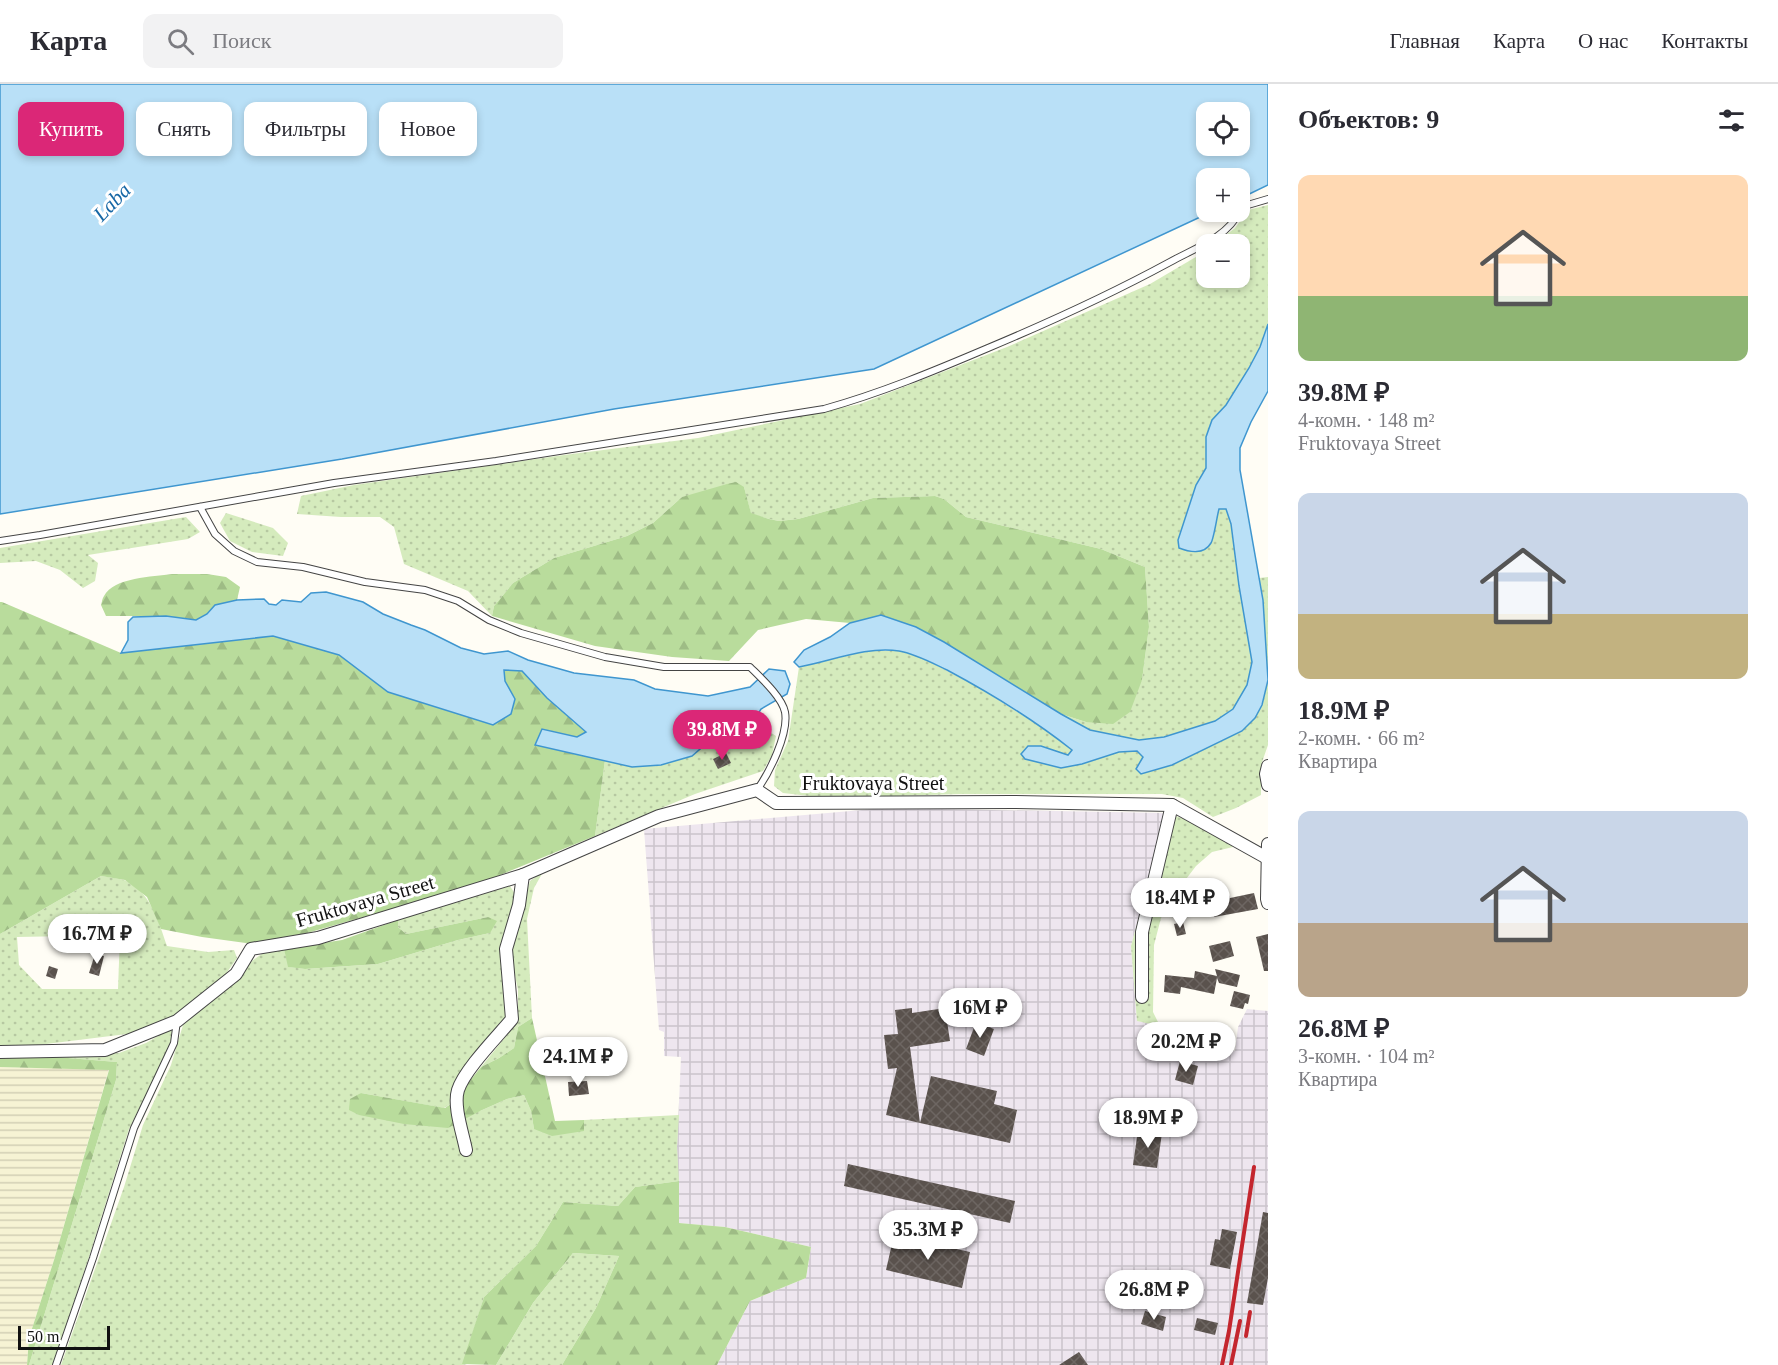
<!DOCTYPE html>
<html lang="ru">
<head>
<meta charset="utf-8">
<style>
	:root { --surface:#fff; --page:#f2f2f3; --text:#2b2b33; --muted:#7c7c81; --line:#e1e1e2; --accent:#db2777 }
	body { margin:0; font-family:Georgia,serif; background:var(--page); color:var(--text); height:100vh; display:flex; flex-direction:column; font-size:22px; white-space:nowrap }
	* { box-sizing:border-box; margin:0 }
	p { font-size:20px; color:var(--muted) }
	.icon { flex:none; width:33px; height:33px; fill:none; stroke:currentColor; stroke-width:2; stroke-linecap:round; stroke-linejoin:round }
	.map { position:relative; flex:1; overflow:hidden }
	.side { display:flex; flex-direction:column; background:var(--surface); width:510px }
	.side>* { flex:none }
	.hud { position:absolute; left:18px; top:18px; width:570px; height:54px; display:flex; gap:12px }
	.fabs { position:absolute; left:1196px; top:18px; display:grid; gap:12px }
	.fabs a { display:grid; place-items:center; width:54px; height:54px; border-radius:12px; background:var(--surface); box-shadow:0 3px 9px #0003; font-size:30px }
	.scale { position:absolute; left:18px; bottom:15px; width:92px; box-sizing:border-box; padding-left:6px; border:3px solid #111; border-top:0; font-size:16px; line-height:21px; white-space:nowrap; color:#111; -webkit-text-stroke:4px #fff; paint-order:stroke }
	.price { position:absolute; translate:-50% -51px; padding:0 14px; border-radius:21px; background:#fff; color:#222; font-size:20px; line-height:39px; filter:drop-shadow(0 2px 3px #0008) }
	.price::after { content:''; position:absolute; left:50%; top:36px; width:18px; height:14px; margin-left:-9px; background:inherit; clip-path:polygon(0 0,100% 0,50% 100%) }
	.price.selected { background:var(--accent); color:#fff }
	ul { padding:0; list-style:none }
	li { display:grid; align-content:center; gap:12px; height:318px; padding:0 30px }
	li span { display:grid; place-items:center; height:186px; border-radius:12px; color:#555 }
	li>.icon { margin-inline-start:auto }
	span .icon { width:108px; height:108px; fill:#fffc; stroke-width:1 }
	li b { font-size:26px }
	h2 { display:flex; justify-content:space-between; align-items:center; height:72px; padding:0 30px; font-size:26px }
	.tag { padding:0 21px; border-radius:12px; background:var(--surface); box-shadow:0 3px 9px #0003; font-size:21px; line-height:54px }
	.tag.selected { background:var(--accent); color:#fff }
	header { display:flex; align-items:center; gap:36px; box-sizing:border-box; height:84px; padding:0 30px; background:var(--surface); border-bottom:2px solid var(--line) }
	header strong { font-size:28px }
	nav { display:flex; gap:33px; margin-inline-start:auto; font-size:21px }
	.search { width:420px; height:54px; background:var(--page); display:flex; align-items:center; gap:15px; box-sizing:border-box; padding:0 21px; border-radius:12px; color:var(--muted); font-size:22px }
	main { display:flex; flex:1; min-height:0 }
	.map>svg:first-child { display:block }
</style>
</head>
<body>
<header>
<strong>Карта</strong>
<div class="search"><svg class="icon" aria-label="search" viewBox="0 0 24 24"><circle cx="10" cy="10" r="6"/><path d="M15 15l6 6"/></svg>Поиск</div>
<nav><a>Главная</a><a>Карта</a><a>О нас</a><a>Контакты</a></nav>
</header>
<main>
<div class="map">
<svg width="1268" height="1281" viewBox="0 0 1268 1281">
	<defs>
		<pattern id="industrial-grid" width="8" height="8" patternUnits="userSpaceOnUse" patternTransform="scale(1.5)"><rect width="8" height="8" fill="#eee6ef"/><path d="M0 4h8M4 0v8" fill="none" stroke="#cbc4cc"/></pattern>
		<pattern id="farmland-rules" width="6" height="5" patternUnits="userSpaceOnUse" patternTransform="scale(1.5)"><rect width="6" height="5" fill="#f6f3d4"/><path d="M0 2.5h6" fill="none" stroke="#d2cfb5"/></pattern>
		<pattern id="grass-dots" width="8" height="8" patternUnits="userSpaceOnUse" patternTransform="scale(1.5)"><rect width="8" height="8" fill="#d5ebbd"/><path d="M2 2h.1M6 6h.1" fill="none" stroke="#b6c8a1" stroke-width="1.8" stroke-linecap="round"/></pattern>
		<pattern id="forest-firs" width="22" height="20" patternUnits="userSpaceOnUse" patternTransform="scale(1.5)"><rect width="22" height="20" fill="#b9dc9c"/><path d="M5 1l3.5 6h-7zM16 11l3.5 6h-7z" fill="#9ebc85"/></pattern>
		<pattern id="building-cross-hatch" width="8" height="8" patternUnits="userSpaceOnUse" patternTransform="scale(1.5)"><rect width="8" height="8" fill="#5a524d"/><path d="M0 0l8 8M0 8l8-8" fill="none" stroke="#6d6662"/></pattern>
	</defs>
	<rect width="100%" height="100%" fill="#fffdf5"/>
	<!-- industrial -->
	<polygon fill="url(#industrial-grid)" points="885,724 1164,729 1163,745 1131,862 1137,937 1160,942 1183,940 1235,967 1238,943 1247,925 1268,927 1268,1281 717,1281 750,1217 806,1194 811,1163 725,1143 679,1139 677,1063 681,973 664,972 664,948 659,946 644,745"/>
	<!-- farmland -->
	<polygon fill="url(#farmland-rules)" points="0,983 109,985 54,1176 29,1254 27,1281 0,1281"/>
	<!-- grass -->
	<g fill="url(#grass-dots)" fill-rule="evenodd">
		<polygon points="1268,121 1268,240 1260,263 1249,284 1226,321 1212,336 1206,353 1206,384 1196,401 1178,456 1211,460 1219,425 1226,425 1231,440 1252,578 1247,601 1233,625 1215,637 1164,653 1139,656 1090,646 1061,630 1086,638 1142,596 1149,543 1145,483 1101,465 966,433 944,415 935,412 873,414 798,435 779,437 769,435 751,430 744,403 682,413 653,439 627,452 554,474 513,499 494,522 492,532 468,507 404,480 394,443 380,433 341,433 297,430 301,412 354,401 564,371 698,354 860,320 1007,263 1150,200 1206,167 1206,194 1239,194 1239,160 1214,160 1235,144 1248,126"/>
		<polygon points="226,429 273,444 288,459 283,472 252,468 230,457 220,439"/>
		<polygon points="186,433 200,448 188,455 88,471 98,479 95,497 83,504 60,486 36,477 0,479 0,464"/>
		<polygon points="1268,493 1268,595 1263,516 1259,494"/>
		<polygon points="866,567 899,567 915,571 934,580 976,602 1049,648 1072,666 1067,671 1041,662 1082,680 1119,668 1137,667 1143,673 1141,690 1172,681 1242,647 1262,621 1268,596 1268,661 1261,681 1261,711 1236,724 1213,733 1183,714 1162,710 960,710 827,714 783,709 774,702 775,686 788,657 799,583"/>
		<polygon points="749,644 767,646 776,652 772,671 763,687 695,710 595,752 605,676 632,683 692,672 714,653"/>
		<path d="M1164,729C1190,735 1213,745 1233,763L1212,768L1196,782L1177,807L1161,834L1154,861L1153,928L1160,942L1137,937L1131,862L1163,745Z"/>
		<polygon points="543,788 534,804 527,835 532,934 518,943 514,964 499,974 481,983 507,951 518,933 518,906 510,867 530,797"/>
		<path d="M101,792C108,793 117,794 124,796C149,805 159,838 167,862L208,868L234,866L237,874L223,894L176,932L135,949L38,961L0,962V850ZM120,851L118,905H42L19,881L17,853Z"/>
		<polygon points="510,802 515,810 510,834 507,934 452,1019 444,1024 361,1009 349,1026 480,1027 507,1015 524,1011 531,1027 534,1045 584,1047 584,1036 679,1031 677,1063 679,1097 635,1103 618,1122 563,1118 536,1162 484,1213 463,1280 467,1281 61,1281 124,1103 143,1041 171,981 183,941 238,896 252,877 263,869 284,865 289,883 305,885 378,880 458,856 490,849 488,833 406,850 398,843 398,836"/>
		<polygon points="172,944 171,960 129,1045 88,1176 53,1280 52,1281 29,1281 116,996 117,978 56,973 119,969 146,959"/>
		<polygon points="573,1169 619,1172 596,1224 562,1281 496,1281 533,1219"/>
	</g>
	<!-- forest -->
	<g fill="url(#forest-firs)">
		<polygon points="736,398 744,403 751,429 769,435 779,437 798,435 873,414 935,412 944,415 966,433 1101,465 1145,483 1149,543 1142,596 1130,628 1113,640 1086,638 1061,630 944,558 916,543 881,531 850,539 806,535 758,546 729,577 672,573 595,562 492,532 494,522 513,499 554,474 627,452 653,439 682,413 727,400"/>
		<path d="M172,490H207L226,493L240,503L237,516L215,521L207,530L197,536L166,532H106L101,521C102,518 102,515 104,512C114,493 153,493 172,490Z"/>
		<polygon points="0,518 2,518 121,569 273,552 339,571 388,608 515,616 505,597 504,586 522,587 547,614 586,648 577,653 542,645 535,661 605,676 595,752 476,801 300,851 253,860 202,853 161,845 147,813 125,796 101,792 0,850"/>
		<polygon points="488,833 497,837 490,849 458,856 378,880 305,885 288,883 284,865 342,856 398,836 398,843 406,850"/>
		<polygon points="532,934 555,1037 584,1036 584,1047 552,1052 534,1045 531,1027 524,1011 507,1015 480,1027 448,1044 404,1040 359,1031 349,1026 350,1015 361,1009 445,1024 452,1019 481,983 499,974 514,964 518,943"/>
		<polygon points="0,973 56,973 117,978 116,996 29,1281 27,1281 29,1254 54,1176 109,986 0,983"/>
		<polygon points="679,1097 679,1139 725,1143 811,1163 806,1194 750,1217 717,1281 562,1281 596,1224 619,1172 573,1169 533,1219 496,1281 462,1280 484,1213 536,1162 563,1118 618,1122 635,1103"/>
	</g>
	<!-- water -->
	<g fill="#b9e0f7" stroke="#3f96cf" stroke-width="1.5" fill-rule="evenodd">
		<path d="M0,0H1268V101L1239,115V94H1206V128H1211L874,285L614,325L342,375L0,430ZM1206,28H1239V62H1206Z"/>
		<path d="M1268,240V307L1251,338L1240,364V386L1263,516L1268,596L1262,621L1255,634L1242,647L1172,681L1141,690L1136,685L1143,673L1137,667L1119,668L1082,680L1061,684L1025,675L1021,670L1028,662H1041L1068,671L1072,666C1033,635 990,609 947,586C932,579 916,570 899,567C866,562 832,577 799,583L794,578L804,566L830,553L850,539L881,531L916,543L944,558L1061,630L1090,646L1139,656L1164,653L1215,637L1233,625L1247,601L1252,578L1239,502L1231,440L1226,425H1219C1217,432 1214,454 1211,459C1204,471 1189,468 1179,464L1178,456L1196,401L1206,384V353L1212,336L1226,321L1249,284L1260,263Z"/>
		<polygon points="326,508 363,518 383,530 411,541 425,546 461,564 484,570 508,567 528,576 574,589 634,596 655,605 708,612 750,603 769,585 785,587 790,600 787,610 761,625 749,644 714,653 692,672 661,681 632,683 535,661 542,645 577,653 586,648 547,614 522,587 504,586 505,597 515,615 511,630 493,641 388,608 339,571 273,552 121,569 128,556 128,538 133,533 166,532 196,536 207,530 215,521 237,516 264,515 269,520 276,521 282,516 301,518 311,509"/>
	</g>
	<!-- building -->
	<g fill="url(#building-cross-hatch)">
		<polygon points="726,669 731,679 718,685 713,675"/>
		<polygon points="1228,808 1230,814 1254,809 1258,825 1214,833 1209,812"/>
		<polygon points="1183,838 1186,850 1177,852 1174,840"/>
		<polygon points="1268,850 1268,887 1264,887 1256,853"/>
		<polygon points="1230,857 1234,872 1213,878 1209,862"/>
		<polygon points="95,870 104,872 99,892 89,889"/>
		<polygon points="49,882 58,885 55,895 46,892"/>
		<polygon points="1215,885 1240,891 1237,903 1219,899 1217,894 1214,910 1181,903 1180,910 1164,908 1165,891 1194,894 1195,887 1217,892"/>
		<polygon points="1234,907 1250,911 1248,920 1245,919 1243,925 1230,922"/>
		<polygon points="912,924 912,929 945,924 950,957 910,963 920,1039 886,1031 897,984 888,985 884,951 898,950 895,926"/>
		<polygon points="976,938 994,945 984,972 966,965"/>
		<polygon points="1180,977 1198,982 1193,1001 1175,996"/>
		<polygon points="931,992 997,1007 994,1020 1017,1026 1010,1059 920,1039"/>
		<polygon points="587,997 589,1010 569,1012 568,998"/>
		<polygon points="1138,1046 1162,1049 1157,1084 1133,1081"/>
		<polygon points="848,1080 1015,1117 1010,1139 844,1102"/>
		<polygon points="1263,1128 1268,1129 1268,1194 1263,1221 1247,1219"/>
		<polygon points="1222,1145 1237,1148 1230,1185 1210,1181 1215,1155 1220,1156"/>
		<polygon points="894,1151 970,1168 962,1204 886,1186"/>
		<polygon points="1145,1227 1166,1233 1163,1247 1141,1240"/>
		<polygon points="1197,1234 1218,1239 1215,1251 1194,1246"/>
		<polygon points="1079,1268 1088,1281 1059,1281"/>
	</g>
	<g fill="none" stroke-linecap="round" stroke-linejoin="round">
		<defs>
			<g id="lane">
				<polyline points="1239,127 1241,123 1268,115"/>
				<path d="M200,423L215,450L234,467L257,478L303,483L365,498L425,506L458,517L489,536L521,549L605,573L664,583H750C761,594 782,613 785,628C789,650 769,689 757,706"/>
				<path d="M0,457L40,451L334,399L496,377L824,325C881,309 934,287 988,264C1050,238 1111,210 1170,178C1193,165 1228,153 1239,128"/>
				<polyline points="56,1281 93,1174 134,1044 174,959 177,937"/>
			</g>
			<g id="street">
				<polyline points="1268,682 1266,690 1268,701"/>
				<polyline points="1268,760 1267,815 1268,819"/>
				<polyline points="1142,913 1142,848 1172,721"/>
				<polyline points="0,968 105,966 177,937 236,890 251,865 318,854 523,791 659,732 757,706 776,719 1013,718 1172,721 1267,774"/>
				<path d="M466,1066C463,1050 453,1022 458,1006C465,985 498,952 512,935L506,865L519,821L523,791"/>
			</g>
		</defs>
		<!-- lane casing -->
		<use href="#lane" stroke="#444" stroke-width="8"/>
		<!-- street casing -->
		<use href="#street" stroke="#444" stroke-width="14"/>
		<!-- lane -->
		<use href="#lane" stroke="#fff" stroke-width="6"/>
		<!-- street -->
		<use href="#street" stroke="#fff" stroke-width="12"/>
		<!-- rail -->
		<g stroke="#c4262e" stroke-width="4">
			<polyline points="1246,1252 1250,1228"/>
			<polyline points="1222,1281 1229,1247 1254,1083"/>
			<polyline points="1231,1281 1240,1237"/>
		</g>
	</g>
	<g text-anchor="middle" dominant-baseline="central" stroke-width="6" stroke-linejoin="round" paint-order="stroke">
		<!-- street labels -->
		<g font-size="20" fill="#111" stroke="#fff">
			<text x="873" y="699">Fruktovaya Street</text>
			<text transform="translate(365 817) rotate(-16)">Fruktovaya Street</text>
		</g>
		<!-- water labels -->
		<g font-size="21" font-style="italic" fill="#1768a6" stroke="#fff">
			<text transform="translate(112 118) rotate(-46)">Laba</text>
		</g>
	</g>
</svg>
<div class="fabs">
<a><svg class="icon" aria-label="locate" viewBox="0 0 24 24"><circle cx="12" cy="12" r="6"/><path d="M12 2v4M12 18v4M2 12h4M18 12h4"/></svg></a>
<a>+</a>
<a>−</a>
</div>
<div class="scale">50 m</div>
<b class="price selected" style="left:722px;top:677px">39.8M ₽</b>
<b class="price" style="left:1180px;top:845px">18.4M ₽</b>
<b class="price" style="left:97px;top:881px">16.7M ₽</b>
<b class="price" style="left:980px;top:955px">16M ₽</b>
<b class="price" style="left:1186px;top:989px">20.2M ₽</b>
<b class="price" style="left:578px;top:1004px">24.1M ₽</b>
<b class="price" style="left:1148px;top:1065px">18.9M ₽</b>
<b class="price" style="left:928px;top:1177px">35.3M ₽</b>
<b class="price" style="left:1154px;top:1237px">26.8M ₽</b>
<div class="hud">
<a class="tag selected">Купить</a>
<a class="tag">Снять</a>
<a class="tag">Фильтры</a>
<a class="tag">Новое</a>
</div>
</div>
<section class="side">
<h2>Объектов: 9<svg class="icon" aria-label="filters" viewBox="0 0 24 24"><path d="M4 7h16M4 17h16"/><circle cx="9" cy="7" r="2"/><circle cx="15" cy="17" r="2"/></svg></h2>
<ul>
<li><span style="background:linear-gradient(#ffd9b3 65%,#8fb573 0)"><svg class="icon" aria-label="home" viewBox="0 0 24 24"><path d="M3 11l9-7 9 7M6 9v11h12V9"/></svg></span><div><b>39.8M ₽</b><p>4-комн. · 148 m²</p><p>Fruktovaya Street</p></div></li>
<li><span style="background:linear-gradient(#c9d6e8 65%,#c2b280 0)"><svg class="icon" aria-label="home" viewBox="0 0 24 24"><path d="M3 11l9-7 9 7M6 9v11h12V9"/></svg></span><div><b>18.9M ₽</b><p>2-комн. · 66 m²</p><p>Квартира</p></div></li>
<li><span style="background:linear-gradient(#c9d6e8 60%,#b9a48a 0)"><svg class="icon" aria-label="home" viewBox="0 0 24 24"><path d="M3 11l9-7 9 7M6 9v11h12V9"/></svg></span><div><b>26.8M ₽</b><p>3-комн. · 104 m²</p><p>Квартира</p></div></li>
</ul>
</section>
</main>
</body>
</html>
